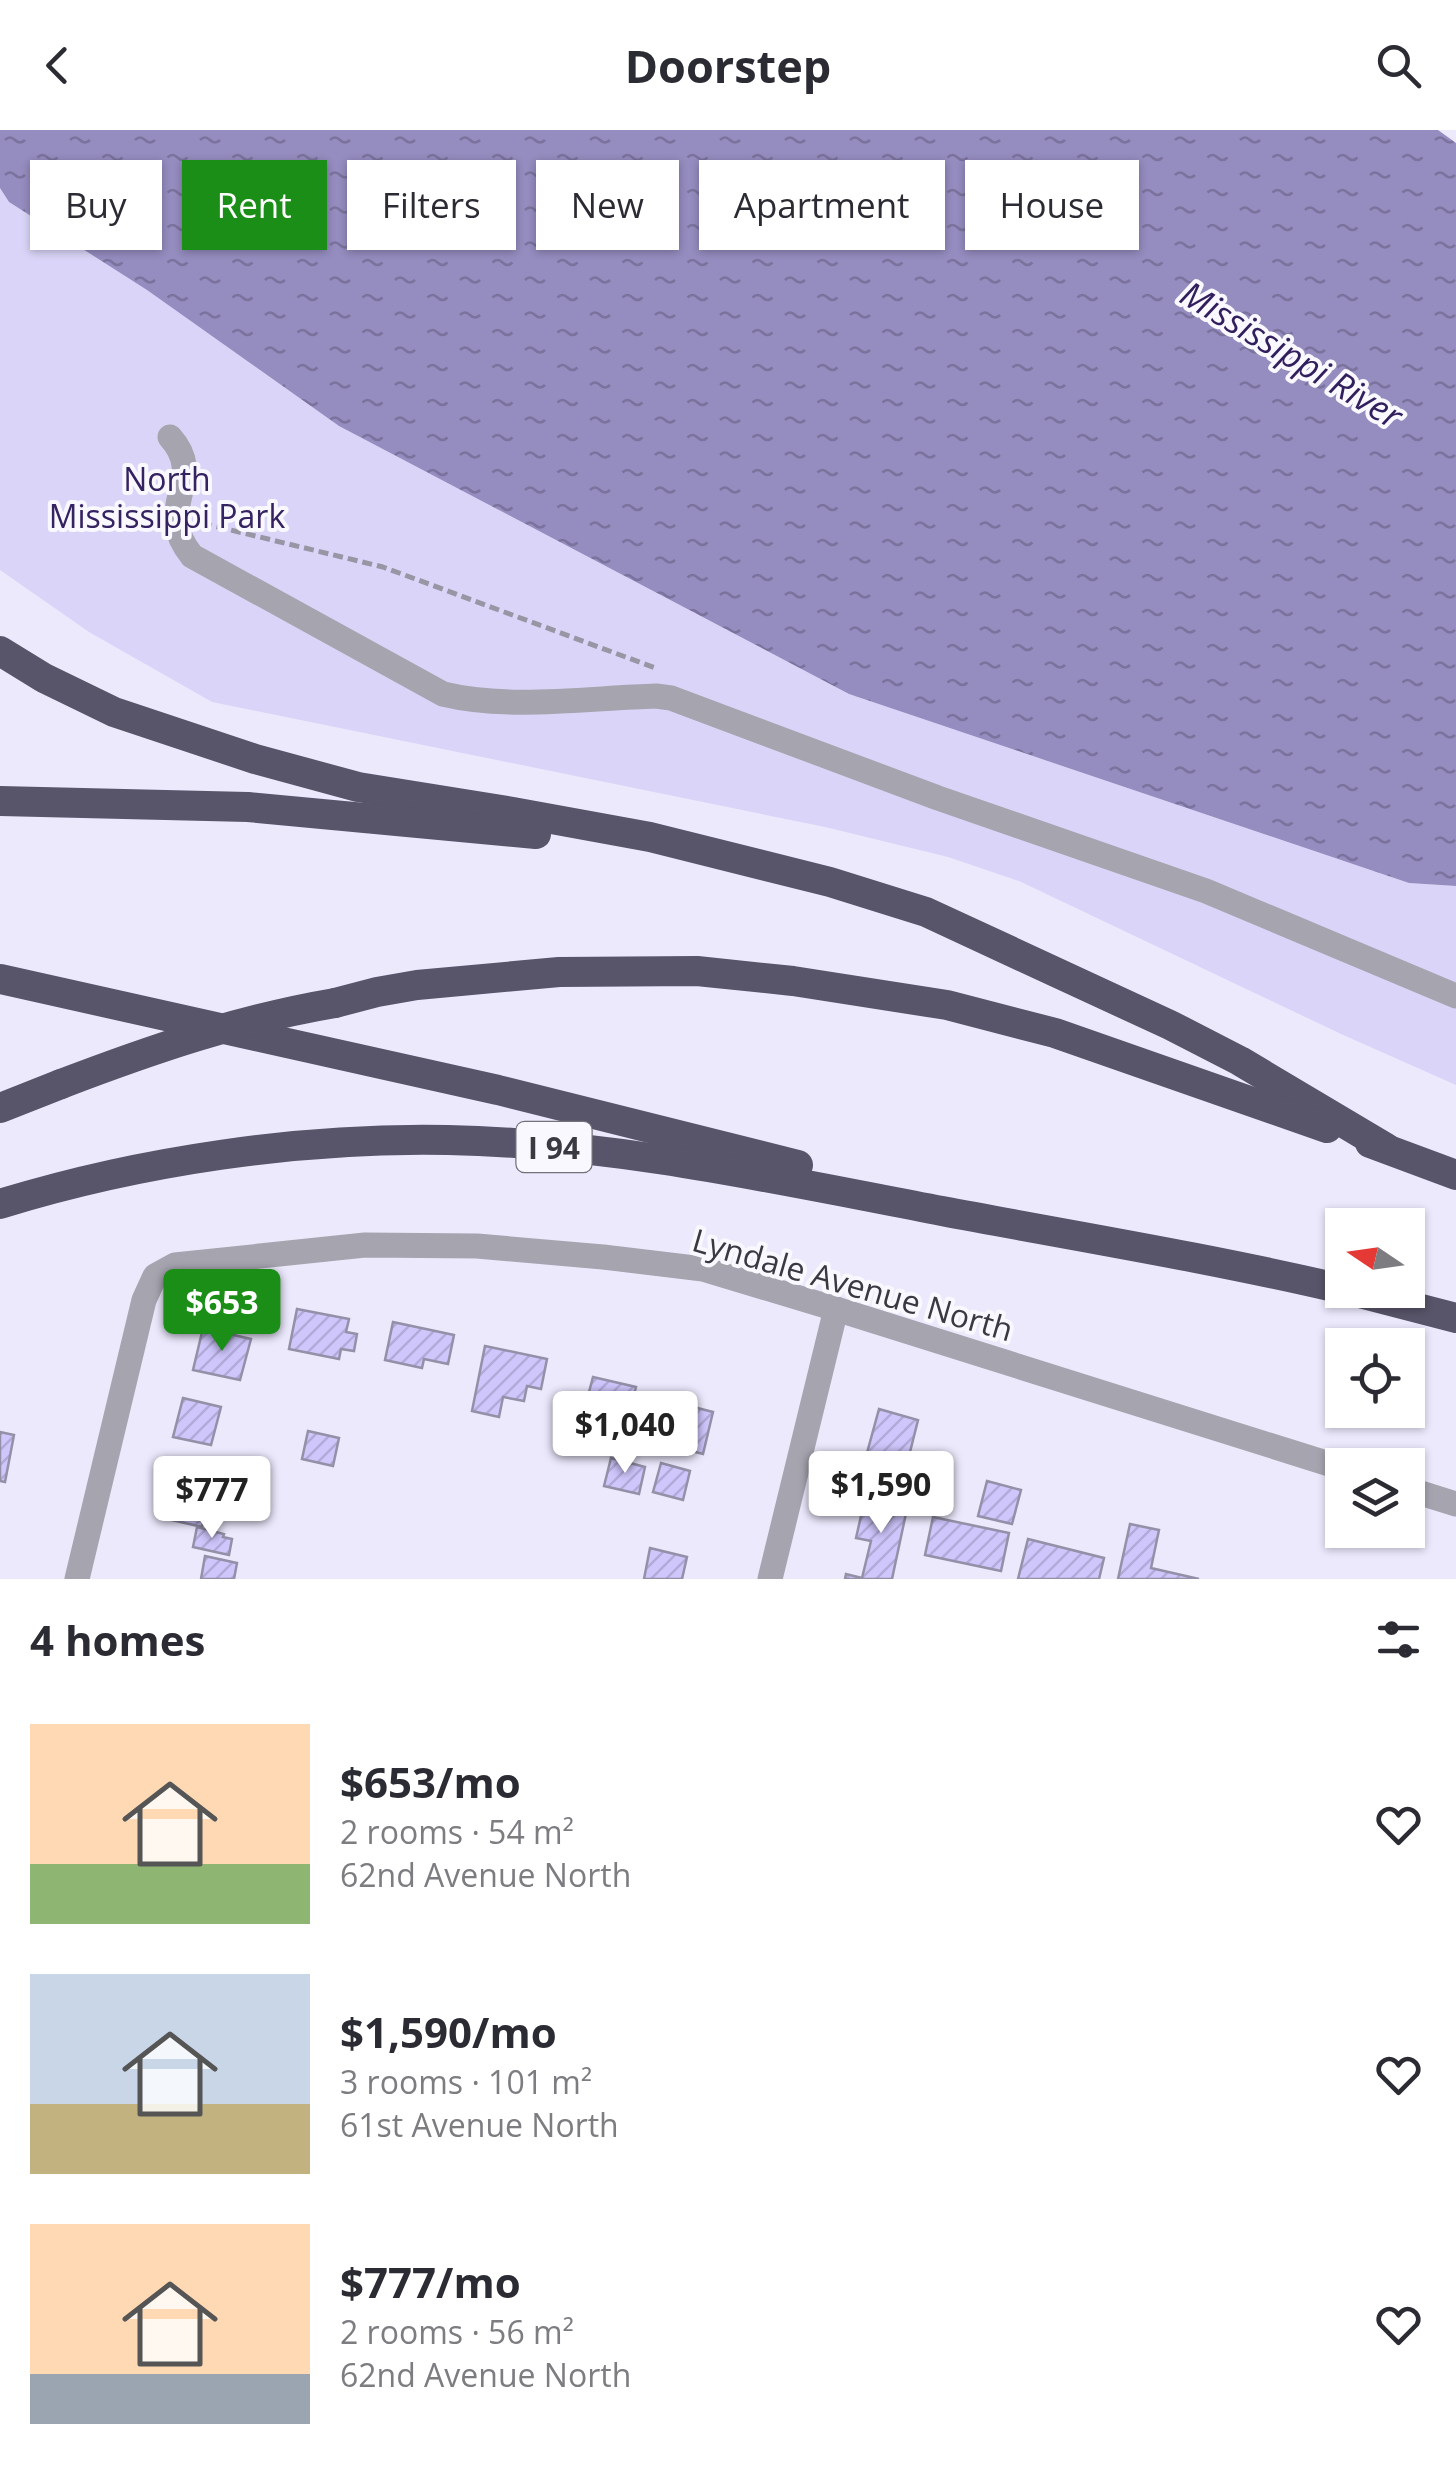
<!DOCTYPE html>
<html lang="en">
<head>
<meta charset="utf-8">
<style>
	:root { --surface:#fff; --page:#f7f7f7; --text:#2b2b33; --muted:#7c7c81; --accent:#1a8e16 }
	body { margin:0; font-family:"Open Sans",sans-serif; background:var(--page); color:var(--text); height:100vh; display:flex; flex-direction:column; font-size:38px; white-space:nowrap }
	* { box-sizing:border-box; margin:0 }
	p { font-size:32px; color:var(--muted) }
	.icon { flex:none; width:55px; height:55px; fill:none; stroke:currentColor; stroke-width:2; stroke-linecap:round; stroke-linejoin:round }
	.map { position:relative; height:1449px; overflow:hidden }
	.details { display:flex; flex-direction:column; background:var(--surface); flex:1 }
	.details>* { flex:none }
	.top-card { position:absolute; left:30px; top:30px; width:1398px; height:90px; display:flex; gap:20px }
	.needle { width:65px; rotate:283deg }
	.buttons { position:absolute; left:1325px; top:1078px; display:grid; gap:20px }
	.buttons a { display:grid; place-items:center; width:100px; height:100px; border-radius:0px; background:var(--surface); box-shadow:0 2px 8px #0004; font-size:50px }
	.price { position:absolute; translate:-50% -85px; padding:0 22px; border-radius:10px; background:#fff; color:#222; font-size:32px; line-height:65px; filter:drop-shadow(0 2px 5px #0008) }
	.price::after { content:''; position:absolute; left:50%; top:60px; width:30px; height:22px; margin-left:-15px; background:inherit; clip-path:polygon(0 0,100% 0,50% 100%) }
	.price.selected { background:var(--accent); color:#fff }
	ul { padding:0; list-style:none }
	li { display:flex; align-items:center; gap:30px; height:250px; padding:0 30px }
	li span { display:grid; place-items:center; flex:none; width:280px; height:200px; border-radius:0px; color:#555 }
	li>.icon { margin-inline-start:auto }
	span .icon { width:120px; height:120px; fill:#fffc; stroke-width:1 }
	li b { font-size:42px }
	h2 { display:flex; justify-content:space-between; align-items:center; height:120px; padding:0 30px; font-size:42px }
	.chip { padding:0 35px; border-radius:0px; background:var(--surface); box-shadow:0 2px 8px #0004; font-size:35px; line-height:90px }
	.chip.selected { background:var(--accent); color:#fff }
	header { display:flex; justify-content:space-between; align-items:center; height:130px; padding:0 30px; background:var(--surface); font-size:45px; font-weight:700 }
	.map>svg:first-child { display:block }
</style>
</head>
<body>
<header><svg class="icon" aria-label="back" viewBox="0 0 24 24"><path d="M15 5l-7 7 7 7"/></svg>Doorstep<svg class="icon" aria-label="search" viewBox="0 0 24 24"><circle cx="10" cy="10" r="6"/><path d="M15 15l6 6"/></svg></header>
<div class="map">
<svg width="1456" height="1449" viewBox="0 0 1456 1449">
	<defs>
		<pattern id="water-ripples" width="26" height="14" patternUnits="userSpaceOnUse" patternTransform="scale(2.5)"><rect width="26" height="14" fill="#958cbf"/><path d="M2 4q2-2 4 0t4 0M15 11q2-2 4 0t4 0" fill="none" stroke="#7b739d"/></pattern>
		<pattern id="building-hatch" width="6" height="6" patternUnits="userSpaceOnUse" patternTransform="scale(2.5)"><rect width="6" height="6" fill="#cfc6fc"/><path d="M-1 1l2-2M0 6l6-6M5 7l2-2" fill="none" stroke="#b2abd9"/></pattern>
	</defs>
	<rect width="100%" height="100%" fill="#ece9fd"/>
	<!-- green -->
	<polygon fill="#dad5f8" points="0,58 9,72 147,160 339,296 849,564 1409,753 1456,756 1456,955 1341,904 1019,751 948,727 825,697 212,572 89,502 0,440"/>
	<!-- water -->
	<polygon fill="url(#water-ripples)" points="0,0 1438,0 1456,13 1456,756 1409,753 849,564 339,296 147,160 9,72 0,58"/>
	<!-- building -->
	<g fill="url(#building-hatch)" stroke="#9390a7" stroke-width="2.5">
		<polygon points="297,1179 349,1189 346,1202 357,1204 354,1221 341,1219 339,1229 289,1219"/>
		<polygon points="393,1192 454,1205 448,1234 424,1229 422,1238 385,1230"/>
		<polygon points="203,1198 251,1209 240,1250 193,1240"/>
		<polygon points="485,1216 547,1229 541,1259 527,1256 524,1271 503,1267 499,1287 472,1281"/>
		<polygon points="593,1247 636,1257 626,1295 583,1285"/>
		<polygon points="183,1268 221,1277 211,1315 173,1307"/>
		<polygon points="678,1273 713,1282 703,1324 668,1315"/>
		<polygon points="879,1279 918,1290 907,1334 867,1323"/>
		<polygon points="308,1301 339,1308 333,1336 302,1329"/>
		<polygon points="0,1302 14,1305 5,1352 0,1351"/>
		<polygon points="611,1328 645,1337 639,1364 604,1356"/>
		<polygon points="180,1333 199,1337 196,1347 213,1351 202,1397 163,1388 174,1342 177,1343"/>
		<polygon points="661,1333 690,1341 683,1370 653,1362"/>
		<polygon points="987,1351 1021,1360 1012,1394 978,1386"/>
		<polygon points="866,1364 908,1374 892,1449 845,1449 846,1444 862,1448 871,1411 856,1408"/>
		<polygon points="933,1387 1009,1403 1001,1441 925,1425"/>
		<polygon points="1130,1394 1159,1400 1151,1438 1199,1449 1118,1449"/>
		<polygon points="197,1397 224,1404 223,1407 232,1409 229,1425 193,1417"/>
		<polygon points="1028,1409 1104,1428 1099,1449 1018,1449"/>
		<polygon points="650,1418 687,1427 682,1449 644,1449"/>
		<polygon points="205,1426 237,1433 234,1449 201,1449"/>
	</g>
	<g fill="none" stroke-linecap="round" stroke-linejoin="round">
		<!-- path -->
		<g stroke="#9896a5" stroke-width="5" stroke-dasharray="10 5" stroke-linecap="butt">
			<polyline points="79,116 137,49"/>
			<polyline points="202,393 383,437 658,539"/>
		</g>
		<!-- street -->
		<g stroke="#a6a4af" stroke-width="25">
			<path d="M170,307C209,350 151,376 192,426L443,564C509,580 588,568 656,566L671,568L938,668L1206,761L1456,866"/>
			<polyline points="1408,1359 1456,1374"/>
			<polyline points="77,1449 144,1170 155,1146 175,1135 365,1115 477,1116 603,1127 703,1139 836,1179 1342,1338"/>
			<polyline points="770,1449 836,1179"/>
		</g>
		<!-- highway -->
		<g stroke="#585469" stroke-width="30">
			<polyline points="0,521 44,548 114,582 255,629 358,657 513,682 650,707 830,752 926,782 1170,895 1240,931 1386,1018"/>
			<polyline points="0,671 248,677 536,704"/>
			<polyline points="0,849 498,960 798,1035"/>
			<polyline points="335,873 377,862 417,855 559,842 697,841 793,851 947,875 1055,903 1327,998"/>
			<polyline points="0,978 61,954"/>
			<polyline points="1370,1013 1456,1045"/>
			<path d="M0,1074C139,1031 302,1007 448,1010C614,1013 779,1050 942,1081C1075,1106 1210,1128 1342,1159"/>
			<polyline points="1348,1160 1456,1188"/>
		</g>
		<!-- highway-bridge -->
		<path stroke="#585469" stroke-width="30" d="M61,954C150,920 240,889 335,873"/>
	</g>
	<g text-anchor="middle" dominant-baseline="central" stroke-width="8" stroke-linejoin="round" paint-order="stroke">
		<!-- shield labels -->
		<rect fill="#f9f8fe" stroke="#73727a" stroke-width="2.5" x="516.5" y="992" width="75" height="50" rx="8"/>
		<g font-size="30" font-weight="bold" fill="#3a3942">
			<text x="554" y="1017">I 94</text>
		</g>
		<!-- park labels -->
		<g font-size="32" fill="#342261" stroke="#f9f8fe">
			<text x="167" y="348">North<tspan x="167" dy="37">Mississippi Park</tspan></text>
		</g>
		<!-- street labels -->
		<g font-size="32" fill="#3a3942" stroke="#f9f8fe">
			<text transform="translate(853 1154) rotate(16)">Lyndale Avenue North</text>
		</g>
		<!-- water labels -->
		<g font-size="35" font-style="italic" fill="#311e5d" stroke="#f9f8fe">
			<text transform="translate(1292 224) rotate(31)">Mississippi River</text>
		</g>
	</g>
</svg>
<div class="buttons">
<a><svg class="needle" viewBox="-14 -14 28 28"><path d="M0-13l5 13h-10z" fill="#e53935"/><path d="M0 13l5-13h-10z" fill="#7c7c81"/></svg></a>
<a><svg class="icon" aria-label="locate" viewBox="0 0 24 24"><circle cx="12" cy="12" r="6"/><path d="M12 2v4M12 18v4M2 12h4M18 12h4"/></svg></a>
<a><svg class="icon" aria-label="layers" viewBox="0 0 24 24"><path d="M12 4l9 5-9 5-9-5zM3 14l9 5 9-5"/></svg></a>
</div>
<b class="price selected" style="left:222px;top:1224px">$653</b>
<b class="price" style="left:625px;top:1346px">$1,040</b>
<b class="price" style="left:881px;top:1406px">$1,590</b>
<b class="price" style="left:212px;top:1411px">$777</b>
<div class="top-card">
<a class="chip">Buy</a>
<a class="chip selected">Rent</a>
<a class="chip">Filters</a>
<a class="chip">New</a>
<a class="chip">Apartment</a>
<a class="chip">House</a>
</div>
</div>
<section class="details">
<h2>4 homes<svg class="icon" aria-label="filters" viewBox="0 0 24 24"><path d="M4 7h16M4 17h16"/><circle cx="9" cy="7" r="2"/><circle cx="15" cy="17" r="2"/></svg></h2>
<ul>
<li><span style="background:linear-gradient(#ffd9b3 70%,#8fb573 0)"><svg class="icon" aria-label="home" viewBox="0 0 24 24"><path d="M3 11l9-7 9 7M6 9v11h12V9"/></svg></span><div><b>$653/mo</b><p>2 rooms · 54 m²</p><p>62nd Avenue North</p></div><svg class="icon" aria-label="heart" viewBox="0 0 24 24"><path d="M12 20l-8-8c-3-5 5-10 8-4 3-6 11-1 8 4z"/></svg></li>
<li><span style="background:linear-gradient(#c9d6e8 65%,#c2b280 0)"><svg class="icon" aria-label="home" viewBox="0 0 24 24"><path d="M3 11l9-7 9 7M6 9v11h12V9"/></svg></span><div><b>$1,590/mo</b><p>3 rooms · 101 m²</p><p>61st Avenue North</p></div><svg class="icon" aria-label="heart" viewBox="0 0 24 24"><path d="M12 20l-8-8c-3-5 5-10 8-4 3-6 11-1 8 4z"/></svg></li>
<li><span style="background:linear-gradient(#ffd9b3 75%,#9aa5b1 0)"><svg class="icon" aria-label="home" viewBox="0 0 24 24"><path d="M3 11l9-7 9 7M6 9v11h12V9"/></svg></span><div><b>$777/mo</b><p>2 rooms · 56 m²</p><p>62nd Avenue North</p></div><svg class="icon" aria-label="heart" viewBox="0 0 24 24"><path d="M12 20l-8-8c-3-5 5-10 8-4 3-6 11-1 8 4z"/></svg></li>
</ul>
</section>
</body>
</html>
